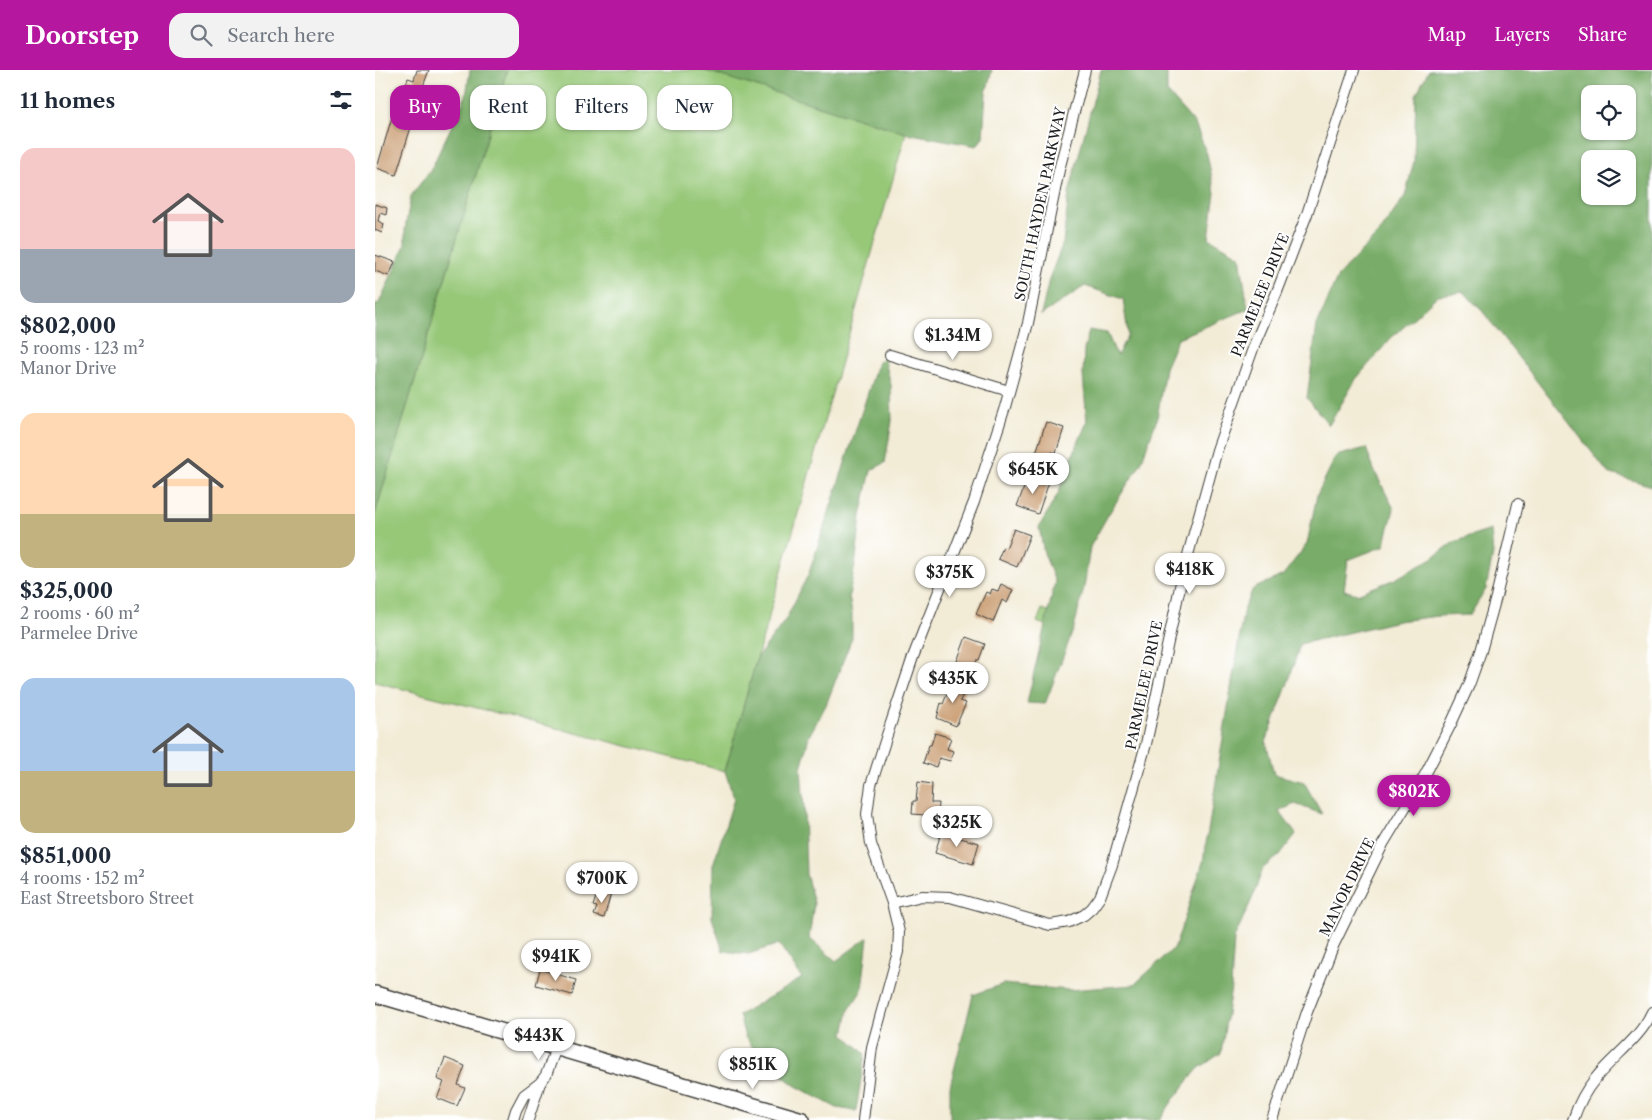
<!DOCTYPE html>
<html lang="en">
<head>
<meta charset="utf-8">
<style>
	:root { --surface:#fff; --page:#f2f2f3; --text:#1f2937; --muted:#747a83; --accent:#b5179e }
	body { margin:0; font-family:"Libre Caslon Text",serif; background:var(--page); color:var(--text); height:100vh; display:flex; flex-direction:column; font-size:19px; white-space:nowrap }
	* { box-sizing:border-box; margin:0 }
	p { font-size:16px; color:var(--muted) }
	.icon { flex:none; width:28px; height:28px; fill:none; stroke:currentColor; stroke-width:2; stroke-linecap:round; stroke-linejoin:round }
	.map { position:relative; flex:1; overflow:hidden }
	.details { display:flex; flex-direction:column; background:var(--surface); width:375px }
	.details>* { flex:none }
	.top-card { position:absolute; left:15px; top:15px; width:475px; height:45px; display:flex; gap:10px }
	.buttons { position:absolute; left:1206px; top:15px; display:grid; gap:10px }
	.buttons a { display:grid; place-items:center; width:55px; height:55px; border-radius:10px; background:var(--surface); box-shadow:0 1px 4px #0004; font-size:25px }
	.price { position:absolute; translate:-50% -42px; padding:0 11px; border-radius:18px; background:#fff; color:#222; font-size:16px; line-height:32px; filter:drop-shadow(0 1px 2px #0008) }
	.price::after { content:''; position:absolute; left:50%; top:30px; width:15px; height:11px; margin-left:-8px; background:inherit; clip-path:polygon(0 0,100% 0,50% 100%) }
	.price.on { background:var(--accent); color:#fff }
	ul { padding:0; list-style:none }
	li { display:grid; align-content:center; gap:10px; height:265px; padding:0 20px }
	li span { display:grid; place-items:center; height:155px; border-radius:15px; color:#555 }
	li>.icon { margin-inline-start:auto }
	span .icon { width:90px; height:90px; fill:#fffc; stroke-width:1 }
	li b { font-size:21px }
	h2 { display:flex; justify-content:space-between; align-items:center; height:60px; padding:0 20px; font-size:21px }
	.tag { padding:0 18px; border-radius:15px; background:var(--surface); box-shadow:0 1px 4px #0004; font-size:18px; line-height:45px }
	.tag.on { background:var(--accent); color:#fff }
	header { display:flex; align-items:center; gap:30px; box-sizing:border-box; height:70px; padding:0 25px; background:var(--accent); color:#fff }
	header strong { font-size:24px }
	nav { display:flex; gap:28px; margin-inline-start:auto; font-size:18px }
	.search { width:350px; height:45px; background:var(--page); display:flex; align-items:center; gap:12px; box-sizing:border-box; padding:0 18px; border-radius:15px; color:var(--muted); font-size:19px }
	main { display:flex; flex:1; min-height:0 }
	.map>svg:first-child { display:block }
</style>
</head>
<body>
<header>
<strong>Doorstep</strong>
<div class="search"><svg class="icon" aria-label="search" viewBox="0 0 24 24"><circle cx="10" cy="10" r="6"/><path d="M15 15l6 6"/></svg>Search here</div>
<nav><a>Map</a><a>Layers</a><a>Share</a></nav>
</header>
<main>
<section class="details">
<h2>11 homes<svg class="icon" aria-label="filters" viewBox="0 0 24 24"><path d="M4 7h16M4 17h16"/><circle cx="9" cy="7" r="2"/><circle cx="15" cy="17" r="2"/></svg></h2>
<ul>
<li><span style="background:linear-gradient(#f6c9c9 65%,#9aa5b1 0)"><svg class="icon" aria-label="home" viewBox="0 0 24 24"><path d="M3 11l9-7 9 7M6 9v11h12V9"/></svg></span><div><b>$802,000</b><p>5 rooms · 123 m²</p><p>Manor Drive</p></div></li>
<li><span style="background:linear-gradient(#ffd9b3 65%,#c2b280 0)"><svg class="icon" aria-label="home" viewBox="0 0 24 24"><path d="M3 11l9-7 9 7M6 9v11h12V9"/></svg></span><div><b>$325,000</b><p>2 rooms · 60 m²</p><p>Parmelee Drive</p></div></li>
<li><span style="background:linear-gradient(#a9c7e8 60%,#c2b280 0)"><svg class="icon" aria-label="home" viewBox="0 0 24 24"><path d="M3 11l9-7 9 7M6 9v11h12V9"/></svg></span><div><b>$851,000</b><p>4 rooms · 152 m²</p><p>East Streetsboro Street</p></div></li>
</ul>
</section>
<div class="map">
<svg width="1277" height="1050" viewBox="0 0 1277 1050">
	<rect width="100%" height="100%" fill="#fff"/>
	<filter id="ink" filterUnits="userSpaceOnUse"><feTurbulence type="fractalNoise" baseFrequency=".02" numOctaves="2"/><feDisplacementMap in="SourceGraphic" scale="10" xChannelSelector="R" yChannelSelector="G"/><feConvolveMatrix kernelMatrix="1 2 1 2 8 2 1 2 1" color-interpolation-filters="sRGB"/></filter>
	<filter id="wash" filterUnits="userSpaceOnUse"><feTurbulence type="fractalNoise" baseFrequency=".0096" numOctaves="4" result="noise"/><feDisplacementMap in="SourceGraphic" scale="20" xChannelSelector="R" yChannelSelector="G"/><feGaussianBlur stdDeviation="1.12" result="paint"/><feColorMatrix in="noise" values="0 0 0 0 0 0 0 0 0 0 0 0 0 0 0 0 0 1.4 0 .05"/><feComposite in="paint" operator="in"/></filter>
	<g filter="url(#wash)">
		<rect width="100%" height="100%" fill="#f2ebd5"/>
		<!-- green -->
		<g fill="#96c878" stroke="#59724a">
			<polygon points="132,0 328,0 531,63 350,701 0,612 0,444"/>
			<polygon points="667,539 680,544 675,557 662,552"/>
		</g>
		<!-- forest -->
		<g fill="#78ac68" stroke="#4a6442" fill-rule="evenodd">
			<polygon points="95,0 132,0 0,444 0,235 4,233 30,175 30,159 36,126 56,99 91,26"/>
			<polygon points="328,0 617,0 611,23 608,67 602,76 531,63"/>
			<polygon points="726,0 792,0 792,22 820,54 832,84 840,123 834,168 865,186 873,239 803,268 790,298 782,349 766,393 733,445 715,477 709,518 699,558 670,634 652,633 680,512 669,483 664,457 683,424 691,401 712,352 708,305 709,280 714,260 732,263 742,286 753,264 748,229 710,216 666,245 674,209 688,173 694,123"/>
			<path d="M1054,0H1277V416L1233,403L1108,242L1089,222L1063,225L1031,255L1016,268L981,309L954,355L932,328L942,255L963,206L1005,162L1030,126L1039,91L1041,25ZM1215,24H1252V61H1215ZM1215,89H1252V126H1215Z"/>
			<polygon points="509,287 516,315 517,351 510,393 496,400 486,446 481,489 474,526 477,544 477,568 451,635 434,666 426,699 429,738 431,804 439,833 434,868 461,891 493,867 487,920 474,940 469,964 490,984 481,1041 462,1038 421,1016 390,993 370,967 364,945 427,908 404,874 374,884 348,881 337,848 338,795 359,729 350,701 382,588 411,549 434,503 503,292"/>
			<polygon points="991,378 999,400 1019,439 1009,476 973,490 969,520 982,524 1020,509 1056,489 1079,472 1116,460 1118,484 1111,519 1095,545 1063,546 1023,551 925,574 913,613 891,672 899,704 929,712 947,744 920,734 904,741 921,764 904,786 888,798 877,829 859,868 856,918 846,983 823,999 798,1030 785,1050 575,1050 575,1016 598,925 628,914 694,920 759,915 800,877 828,792 869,538 878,519 908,505 932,474 942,425 961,386"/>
		</g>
		<g id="blocks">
			<!-- building -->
			<g fill="#ca9e73">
				<polygon points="42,0 54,0 46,22 53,24 50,34 27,26 33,8 39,10"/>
				<polygon points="17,47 37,54 21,105 2,98"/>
				<polygon points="0,134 12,138 11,145 5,143 3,151 9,154 7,163 0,160"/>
				<polygon points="0,185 20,192 14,206 0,201"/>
				<polygon points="671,352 689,358 681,383 677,382 674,393 659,389"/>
				<polygon points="658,407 674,412 663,444 642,436 650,415 654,417"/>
				<polygon points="639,459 655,465 642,497 623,489 628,477 631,478"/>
				<polygon points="626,514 638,520 632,533 627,530 618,552 601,544 611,522 615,524 617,519 623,521"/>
				<polygon points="591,567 610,574 604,590 602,590 598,600 581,594"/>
				<polygon points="578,609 592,615 585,631 591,633 581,656 562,648 566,633 568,634"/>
				<polygon points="560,663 576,668 572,679 578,681 575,691 564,688 561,697 548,693 554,675 556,675"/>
				<polygon points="543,712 557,714 556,733 564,733 563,746 537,744 538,731 541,731"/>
				<polygon points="566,763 604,773 598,794 560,783"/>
				<polygon points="227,820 236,823 229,848 219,845 222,837 218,836 221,827 224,828"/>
				<polygon points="165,899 201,910 197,925 161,915"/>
				<polygon points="70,988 90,996 83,1015 90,1018 82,1036 62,1028 69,1012 62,1009"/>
			</g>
		</g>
	</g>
	<g filter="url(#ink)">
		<use href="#blocks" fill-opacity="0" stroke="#3c3b38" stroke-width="1"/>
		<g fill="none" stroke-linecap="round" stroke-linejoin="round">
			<defs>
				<g id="street">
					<polyline points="515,285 634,321"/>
					<polyline points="517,833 547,826 575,827 675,855 694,852 709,845 717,838 725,827 737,795 771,674 808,503 842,380 880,273 902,222 932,144 979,0"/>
					<polyline points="138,1050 141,1040 149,1025 165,1013 171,1005 181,978"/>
					<polyline points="153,1050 165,1013"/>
					<polyline points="488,1050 497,977 523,882 524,862 517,833 496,774 492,744 496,715 512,665 538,587 599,432 630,337 653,253 684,100 710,0"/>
					<polyline points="897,1050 932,942 959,874 1008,774 1051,703 1076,654 1094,615 1106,581 1121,527 1143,434"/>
					<path d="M1198,1050C1203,1035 1210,1021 1220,1009C1238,986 1265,969 1277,942"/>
				</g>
				<polyline id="secondary" points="0,924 427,1050"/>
			</defs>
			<!-- street casing -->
			<use href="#street" stroke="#3c3b38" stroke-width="12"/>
			<!-- secondary casing -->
			<use href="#secondary" stroke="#3c3b38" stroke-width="18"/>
			<!-- street -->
			<use href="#street" stroke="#fff" stroke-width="10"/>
			<!-- secondary -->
			<use href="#secondary" stroke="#fff" stroke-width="15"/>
		</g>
	</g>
	<g text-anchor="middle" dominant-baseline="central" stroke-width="4" stroke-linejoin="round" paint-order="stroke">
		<!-- street labels -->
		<g font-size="14" fill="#1c1c1c" stroke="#fff">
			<text transform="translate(665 134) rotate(-78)">SOUTH HAYDEN PARKWAY</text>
			<text transform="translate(885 225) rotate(-68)">PARMELEE DRIVE</text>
			<text transform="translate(769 615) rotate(-78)">PARMELEE DRIVE</text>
			<text transform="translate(972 817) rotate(-64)">MANOR DRIVE</text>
		</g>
	</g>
</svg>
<div class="buttons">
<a><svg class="icon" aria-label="locate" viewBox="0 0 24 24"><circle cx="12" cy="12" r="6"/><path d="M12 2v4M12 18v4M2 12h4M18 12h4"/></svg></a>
<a><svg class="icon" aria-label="layers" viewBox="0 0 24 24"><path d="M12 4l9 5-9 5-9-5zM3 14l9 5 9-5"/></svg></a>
</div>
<b class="price" style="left:578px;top:291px">$1.34M</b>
<b class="price" style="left:658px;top:425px">$645K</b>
<b class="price" style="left:815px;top:525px">$418K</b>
<b class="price" style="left:575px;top:528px">$375K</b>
<b class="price" style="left:578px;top:634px">$435K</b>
<b class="price on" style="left:1039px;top:747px">$802K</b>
<b class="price" style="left:582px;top:778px">$325K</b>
<b class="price" style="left:227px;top:834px">$700K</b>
<b class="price" style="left:181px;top:912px">$941K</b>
<b class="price" style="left:164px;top:991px">$443K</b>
<b class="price" style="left:378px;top:1020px">$851K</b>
<div class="top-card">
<a class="tag on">Buy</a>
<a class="tag">Rent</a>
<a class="tag">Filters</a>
<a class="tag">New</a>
</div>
</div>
</main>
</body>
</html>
